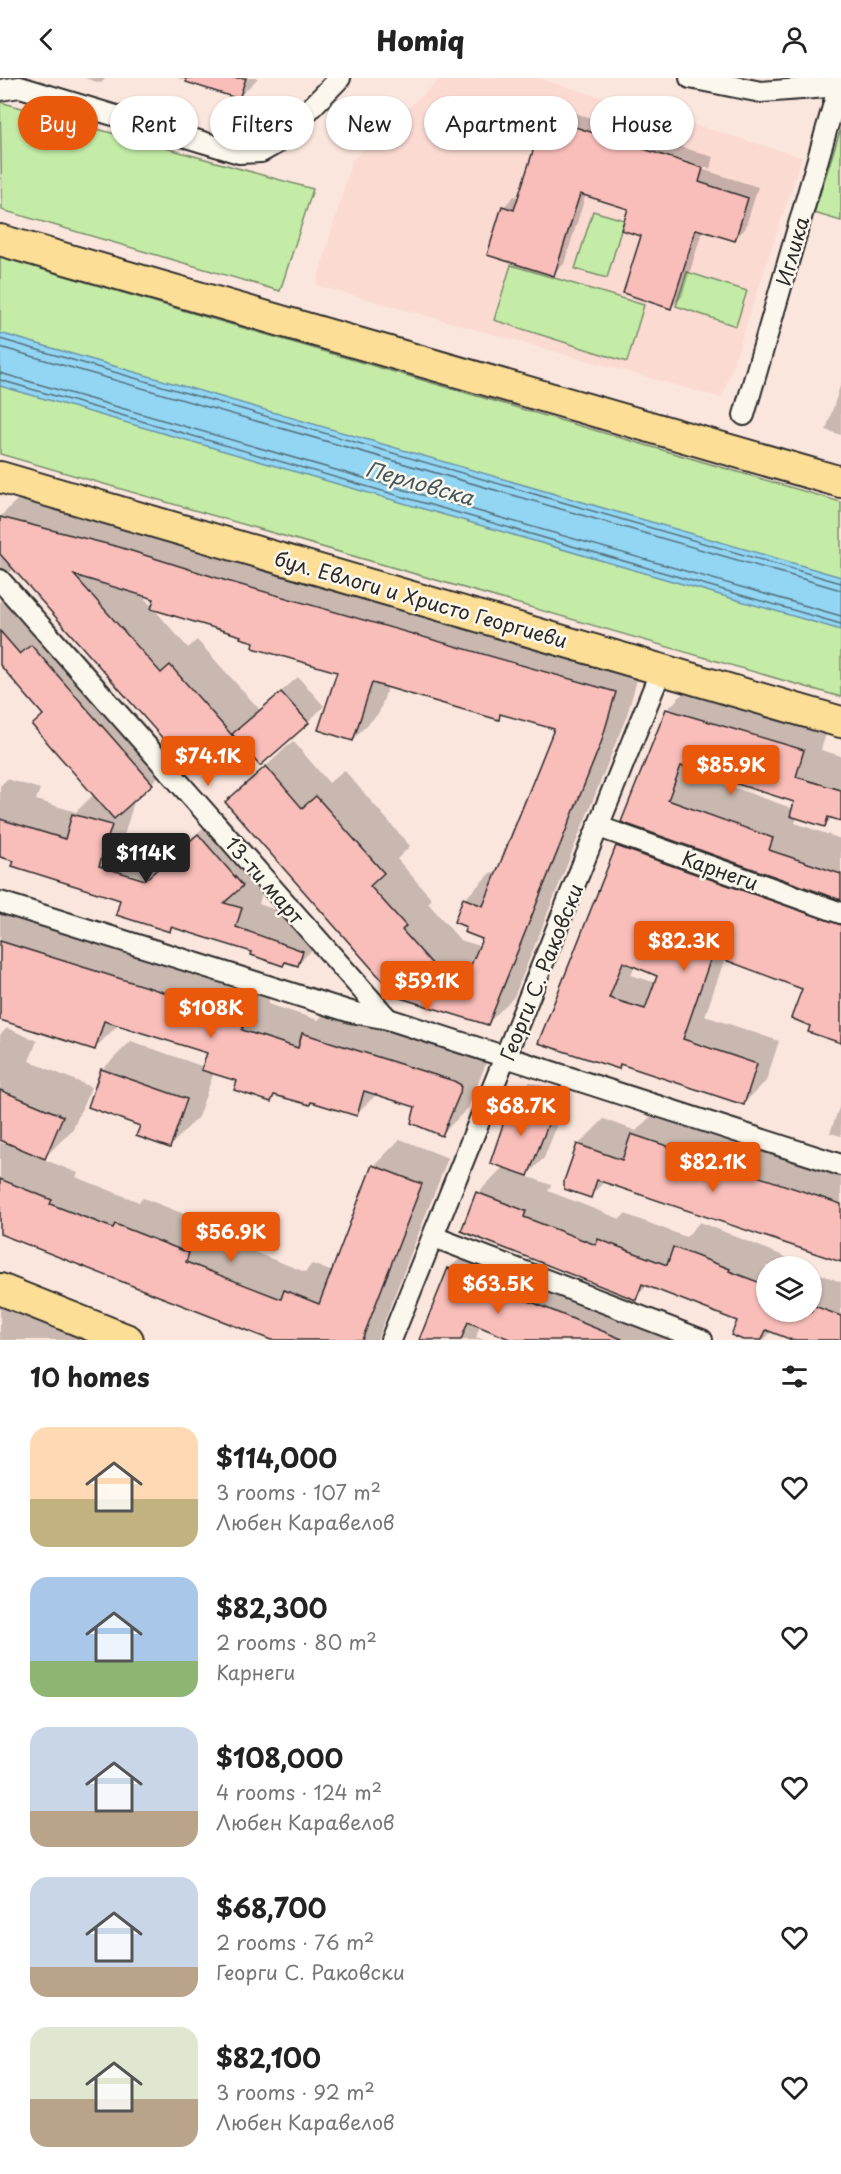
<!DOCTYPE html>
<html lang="en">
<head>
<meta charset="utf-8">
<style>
	:root { --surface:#fff; --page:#f2f2f2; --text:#222; --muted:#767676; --accent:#ea580c }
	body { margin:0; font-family:"Playpen Sans",sans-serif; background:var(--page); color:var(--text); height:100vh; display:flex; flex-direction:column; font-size:22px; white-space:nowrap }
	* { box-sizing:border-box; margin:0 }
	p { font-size:20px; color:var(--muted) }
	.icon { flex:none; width:33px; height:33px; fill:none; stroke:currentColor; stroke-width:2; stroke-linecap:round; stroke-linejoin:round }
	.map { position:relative; height:1262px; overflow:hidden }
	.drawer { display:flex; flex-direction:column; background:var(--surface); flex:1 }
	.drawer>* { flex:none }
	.guide { position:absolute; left:18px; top:18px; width:806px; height:54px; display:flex; gap:12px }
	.buttons { position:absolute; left:756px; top:1178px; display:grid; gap:12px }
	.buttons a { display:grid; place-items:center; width:66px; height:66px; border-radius:50%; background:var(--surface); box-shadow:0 2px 4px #0004; font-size:30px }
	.price { position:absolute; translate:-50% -51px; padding:0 14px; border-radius:6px; background:var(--accent); color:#fff; font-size:20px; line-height:39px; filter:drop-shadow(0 2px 3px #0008) }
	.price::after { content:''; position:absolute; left:50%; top:36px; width:18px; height:14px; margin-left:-9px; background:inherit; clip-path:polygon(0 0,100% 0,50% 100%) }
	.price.on { background:#222; color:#fff }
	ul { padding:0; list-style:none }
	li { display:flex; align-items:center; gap:18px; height:150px; padding:0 30px }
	li span { display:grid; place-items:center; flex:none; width:168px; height:120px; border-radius:18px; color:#555 }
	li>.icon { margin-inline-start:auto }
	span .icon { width:72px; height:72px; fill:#fffc; stroke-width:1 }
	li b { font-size:26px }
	h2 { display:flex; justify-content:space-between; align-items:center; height:72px; padding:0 30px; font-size:26px }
	.pill { padding:0 21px; border-radius:27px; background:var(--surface); box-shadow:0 2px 4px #0004; font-size:21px; line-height:54px }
	.pill.on { background:var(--accent); color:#fff }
	header { display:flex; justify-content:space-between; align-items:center; height:78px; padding:0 30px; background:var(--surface); font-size:27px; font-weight:800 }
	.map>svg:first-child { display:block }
</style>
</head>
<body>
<header><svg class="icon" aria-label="back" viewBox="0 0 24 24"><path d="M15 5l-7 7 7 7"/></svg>Homiq<svg class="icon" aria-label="person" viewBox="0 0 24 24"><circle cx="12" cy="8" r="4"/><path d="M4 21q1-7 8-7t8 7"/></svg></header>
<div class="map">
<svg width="841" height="1262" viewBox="0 0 841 1262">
	<rect width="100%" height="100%" fill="#fbe6dd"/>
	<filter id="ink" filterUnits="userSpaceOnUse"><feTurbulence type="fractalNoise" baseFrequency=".0167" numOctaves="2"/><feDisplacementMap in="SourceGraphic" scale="12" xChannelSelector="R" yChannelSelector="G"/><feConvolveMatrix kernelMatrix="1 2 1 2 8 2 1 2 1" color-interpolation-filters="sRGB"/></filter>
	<g filter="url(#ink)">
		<!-- built -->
		<polygon fill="#fbdad2" points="441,0 537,0 802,79 722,320 316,207 352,82"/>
		<!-- green -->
		<g fill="#c4eca7" stroke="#788c69" stroke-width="1.5">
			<polygon points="0,24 313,111 280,213 2,132"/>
			<polygon points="841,50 841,143 814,135"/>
			<polygon points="593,133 624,142 607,200 575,191"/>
			<polygon points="0,179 841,424 841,619 0,376"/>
			<polygon points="511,187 644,227 627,284 494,242"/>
			<polygon points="687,194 747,213 736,248 676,228"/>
		</g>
		<!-- water -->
		<polygon fill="#92d6f4" stroke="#6992a4" stroke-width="1.5" points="0,255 841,499 841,552 0,308"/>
		<!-- shadow -->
		<g fill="#0003" fill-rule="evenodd">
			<polygon points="84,0 106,0 101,5"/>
			<polygon points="177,0 258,0 239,19"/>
			<polygon points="556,29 713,79 710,91 549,40 549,43 758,109 745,151 734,161 703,151 682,219 671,229 630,130 586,116 564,186 553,196 504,129 514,118 520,120 545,40"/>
			<polygon points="841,305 841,357 826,352"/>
			<polygon points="26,413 641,588 627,637 514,919 487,946 228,724 293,663 329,705 344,692 410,768 397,781 432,821 428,825 460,862 480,868 483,860 468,848 465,821 491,794 497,796 556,650 503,635 498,640 388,608 379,635 353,661 339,593 256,563 140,515 188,570 197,562 260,632 298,599 324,628 308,644 238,660 205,689 14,490 1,504 45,554 55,545 176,682 132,723 134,724 122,764 169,779 222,734 266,784 247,802 264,807 259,826 325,850 321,863 298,886 287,883 283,887 254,873 173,848 169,852 122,821 0,778 0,708 7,701 40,711 36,722 76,734 94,716 44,636 0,585 0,439"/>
			<path d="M693,605L829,646L821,672L841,678V711L818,704V707L841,714V742L833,739L825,747L797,739L795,745L841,761V963L812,947L804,910L725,880L705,938L779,963L766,1003L743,1026L622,985L619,989L540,964L617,768L637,748L667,632ZM695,691L796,723L794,731L693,695ZM635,887L659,897L656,905L631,897Z"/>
			<polygon points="0,829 271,914 268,926 318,942 330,930 487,981 485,988 468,1030 442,1056 417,1029 377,1016 356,1036 313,1023 310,1026 277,1016 271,1022 239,1002 214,994 198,1039 170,1068 142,1047 102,992 131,963 204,989 209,974 119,946 95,970 0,940"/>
			<polygon points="7,950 37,963 29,983 91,1009 73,1051 43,1081 78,1095 76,1099 139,1124 143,1120 215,1148 212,1157 305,1194 312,1186 333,1194 374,1088 400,1061 448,1080 377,1262 274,1262 0,1154 0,1064 5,1066 13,1046 0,1040 0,957"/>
			<polygon points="530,1004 569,1017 544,1080 526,1098 551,1107 548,1113 620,1141 625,1136 686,1159 700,1144 798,1184 799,1188 766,1188 766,1233 812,1233 812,1193 841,1204 841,1262 772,1253 764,1262 747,1262 739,1242 648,1207 635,1220 463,1153 478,1115 504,1088 513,1021"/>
			<polygon points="841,1024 841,1058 830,1055"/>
			<polygon points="657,1032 841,1093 841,1182 605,1103 590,1118 578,1067 604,1041 636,1053"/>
			<polygon points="475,1166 715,1262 510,1262 510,1260 480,1248 476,1259 484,1262 420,1262 449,1191"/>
			<polygon points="0,1226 92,1262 0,1262"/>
		</g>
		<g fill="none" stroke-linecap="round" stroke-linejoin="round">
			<!-- shore -->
			<g stroke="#546f7b" stroke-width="1.5">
				<polyline points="0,261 841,505"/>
				<polyline points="0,269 841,512"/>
				<polyline points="0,295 841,538"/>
				<polyline points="0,302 841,546"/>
			</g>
		</g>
		<!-- building -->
		<g fill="#fabeba" stroke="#2b2b2b" stroke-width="1.5" fill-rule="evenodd">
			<polygon points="186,0 246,0 239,21 186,4"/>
			<polygon points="544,39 703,90 699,104 748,120 735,163 696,151 671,231 623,215 641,158 621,152 628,131 580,116 554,198 487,177 502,128 514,132"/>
			<polygon points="0,439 119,469 227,503 616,614 601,665 488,947 397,919 225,724 266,688 302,730 316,718 384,795 370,808 406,848 402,852 434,888 466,899 482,861 464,854 466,849 454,844 463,820 483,828 554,651 500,636 499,642 372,605 353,663 318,652 337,594 253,570 254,564 240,560 241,558 151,531 154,521 74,497 161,595 170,587 237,663 205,692 197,682 188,689 0,476"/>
			<polygon points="0,553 20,576 31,567 153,706 114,741 32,647 43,637 0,587"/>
			<polygon points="281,614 309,645 260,688 232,656"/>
			<polygon points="666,631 804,672 796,699 841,712 841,743 828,739 825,749 790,738 794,724 681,688 668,722 773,760 769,772 841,796 841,822 621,744"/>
			<polygon points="72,736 112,747 99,788 145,802 198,756 243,808 224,825 242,830 236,849 303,873 298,888 285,884 283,888 251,877 252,874 171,849 170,854 116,837 120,822 12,788 14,783 0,779 0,741 65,761"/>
			<path d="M616,768L841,847V965L808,954L810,948L791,940L802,911L712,877L683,961L757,986L744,1027L620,986L619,991L538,965ZM623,884L657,898L645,931L609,920Z"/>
			<polygon points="0,863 246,940 242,952 298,970 302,955 454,1003 461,1007 460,1015 442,1058 411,1045 415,1029 364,1013 357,1038 311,1024 310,1027 274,1017 271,1024 234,1012 237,1003 201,992 207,975 104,943 95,972 0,942"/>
			<polygon points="101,991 187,1021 170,1070 136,1058 140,1048 88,1029"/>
			<polygon points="0,1012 63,1038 45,1081 0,1062"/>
			<polygon points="512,1020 553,1034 528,1098 490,1085"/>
			<polygon points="631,1056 841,1126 841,1184 597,1102 591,1120 564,1111 564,1103 577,1066 622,1082"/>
			<polygon points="372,1087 422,1106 362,1262 271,1262 0,1156 0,1101 52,1122 50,1126 113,1150 115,1146 189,1175 186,1184 281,1221 284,1212 319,1226"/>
			<polygon points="476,1114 526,1133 524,1139 596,1167 598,1161 667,1187 673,1169 730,1191 729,1193 766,1207 766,1233 812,1233 812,1227 841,1238 841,1262 792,1262 766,1252 762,1262 743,1262 731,1257 737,1243 642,1206 636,1222 461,1153"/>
			<polygon points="448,1190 622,1261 622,1262 512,1262 468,1244 461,1262 419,1262"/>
		</g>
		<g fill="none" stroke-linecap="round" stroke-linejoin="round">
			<defs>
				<g id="street">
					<polyline points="690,0 761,14 841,8"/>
					<polyline points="0,12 20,9 239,75 261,74 277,65 340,0"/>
					<polyline points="744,337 839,8"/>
					<polyline points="0,502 388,941"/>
					<polyline points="599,749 841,835"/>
					<polyline points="0,824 351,934 388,941 841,1087"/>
					<polyline points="434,1159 702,1262"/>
					<polyline points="391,1262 661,592"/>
				</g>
				<g id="primary">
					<polyline points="0,162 841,404"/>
					<polyline points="0,399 841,644"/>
					<polyline points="0,1211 128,1262"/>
				</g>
			</defs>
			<!-- street casing -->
			<use href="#street" stroke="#2b2b2b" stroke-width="24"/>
			<!-- primary casing -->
			<use href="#primary" stroke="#2b2b2b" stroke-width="34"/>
			<!-- street -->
			<use href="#street" stroke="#fbf7ec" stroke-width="20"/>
			<!-- primary -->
			<use href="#primary" stroke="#fdde96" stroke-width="30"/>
		</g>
	</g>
	<g text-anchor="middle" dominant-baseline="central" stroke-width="5" stroke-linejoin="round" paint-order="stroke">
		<!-- street labels -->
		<g font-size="20" fill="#2b2b2b" stroke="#fbf7ec">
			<text transform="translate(792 173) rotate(-74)">Иглика</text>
			<text transform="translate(421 521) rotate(16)">бул. Евлоги и Христо Георгиеви</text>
			<text transform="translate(720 792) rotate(20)">Карнеги</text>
			<text transform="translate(265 802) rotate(49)">13-ти март</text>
			<text transform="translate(541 894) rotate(-68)">Георги С. Раковски</text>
		</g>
		<!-- water labels -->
		<g font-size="21" font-style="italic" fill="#45565d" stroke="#fbf7ec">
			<text transform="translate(420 404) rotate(16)">Перловска</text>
		</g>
	</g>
</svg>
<div class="buttons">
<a><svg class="icon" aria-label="layers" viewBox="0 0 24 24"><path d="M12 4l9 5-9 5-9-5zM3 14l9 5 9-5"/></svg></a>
</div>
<b class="price" style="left:208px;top:709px">$74.1K</b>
<b class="price" style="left:731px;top:718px">$85.9K</b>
<b class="price on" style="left:146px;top:806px">$114K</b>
<b class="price" style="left:684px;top:894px">$82.3K</b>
<b class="price" style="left:427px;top:934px">$59.1K</b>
<b class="price" style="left:211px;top:961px">$108K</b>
<b class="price" style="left:521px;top:1059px">$68.7K</b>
<b class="price" style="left:713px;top:1115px">$82.1K</b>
<b class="price" style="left:231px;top:1185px">$56.9K</b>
<b class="price" style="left:498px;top:1237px">$63.5K</b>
<div class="guide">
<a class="pill on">Buy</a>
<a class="pill">Rent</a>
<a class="pill">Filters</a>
<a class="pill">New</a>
<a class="pill">Apartment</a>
<a class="pill">House</a>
</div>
</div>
<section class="drawer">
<h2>10 homes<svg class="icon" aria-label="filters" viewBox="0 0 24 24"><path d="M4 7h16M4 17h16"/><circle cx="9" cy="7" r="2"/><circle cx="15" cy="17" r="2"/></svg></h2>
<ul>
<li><span style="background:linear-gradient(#ffd9b3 60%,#c2b280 0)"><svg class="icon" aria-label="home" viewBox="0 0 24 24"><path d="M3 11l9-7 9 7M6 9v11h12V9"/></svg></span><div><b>$114,000</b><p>3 rooms · 107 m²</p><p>Любен Каравелов</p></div><svg class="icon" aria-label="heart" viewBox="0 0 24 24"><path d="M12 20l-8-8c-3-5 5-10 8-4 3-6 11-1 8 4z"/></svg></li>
<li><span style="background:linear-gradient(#a9c7e8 70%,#8fb573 0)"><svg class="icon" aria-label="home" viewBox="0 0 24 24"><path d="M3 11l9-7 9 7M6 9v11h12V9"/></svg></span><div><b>$82,300</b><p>2 rooms · 80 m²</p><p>Карнеги</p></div><svg class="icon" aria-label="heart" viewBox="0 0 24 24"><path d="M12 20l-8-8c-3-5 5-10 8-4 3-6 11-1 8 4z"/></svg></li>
<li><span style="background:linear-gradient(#c9d6e8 70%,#b9a48a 0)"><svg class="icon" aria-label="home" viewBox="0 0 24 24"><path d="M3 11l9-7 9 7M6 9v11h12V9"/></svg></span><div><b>$108,000</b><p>4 rooms · 124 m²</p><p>Любен Каравелов</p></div><svg class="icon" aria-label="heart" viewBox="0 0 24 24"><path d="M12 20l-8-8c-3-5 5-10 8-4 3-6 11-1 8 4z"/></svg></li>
<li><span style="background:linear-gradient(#c9d6e8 75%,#b9a48a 0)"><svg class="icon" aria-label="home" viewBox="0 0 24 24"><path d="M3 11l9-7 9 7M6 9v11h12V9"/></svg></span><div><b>$68,700</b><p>2 rooms · 76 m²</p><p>Георги С. Раковски</p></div><svg class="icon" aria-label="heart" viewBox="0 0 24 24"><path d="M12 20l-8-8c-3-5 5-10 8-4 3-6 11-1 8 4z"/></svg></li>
<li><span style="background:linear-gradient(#dfe7d0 60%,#b9a48a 0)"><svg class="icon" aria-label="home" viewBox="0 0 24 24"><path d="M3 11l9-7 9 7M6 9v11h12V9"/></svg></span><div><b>$82,100</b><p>3 rooms · 92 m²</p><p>Любен Каравелов</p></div><svg class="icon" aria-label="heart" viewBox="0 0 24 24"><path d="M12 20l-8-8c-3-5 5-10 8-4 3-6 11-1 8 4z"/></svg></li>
</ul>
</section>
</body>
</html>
